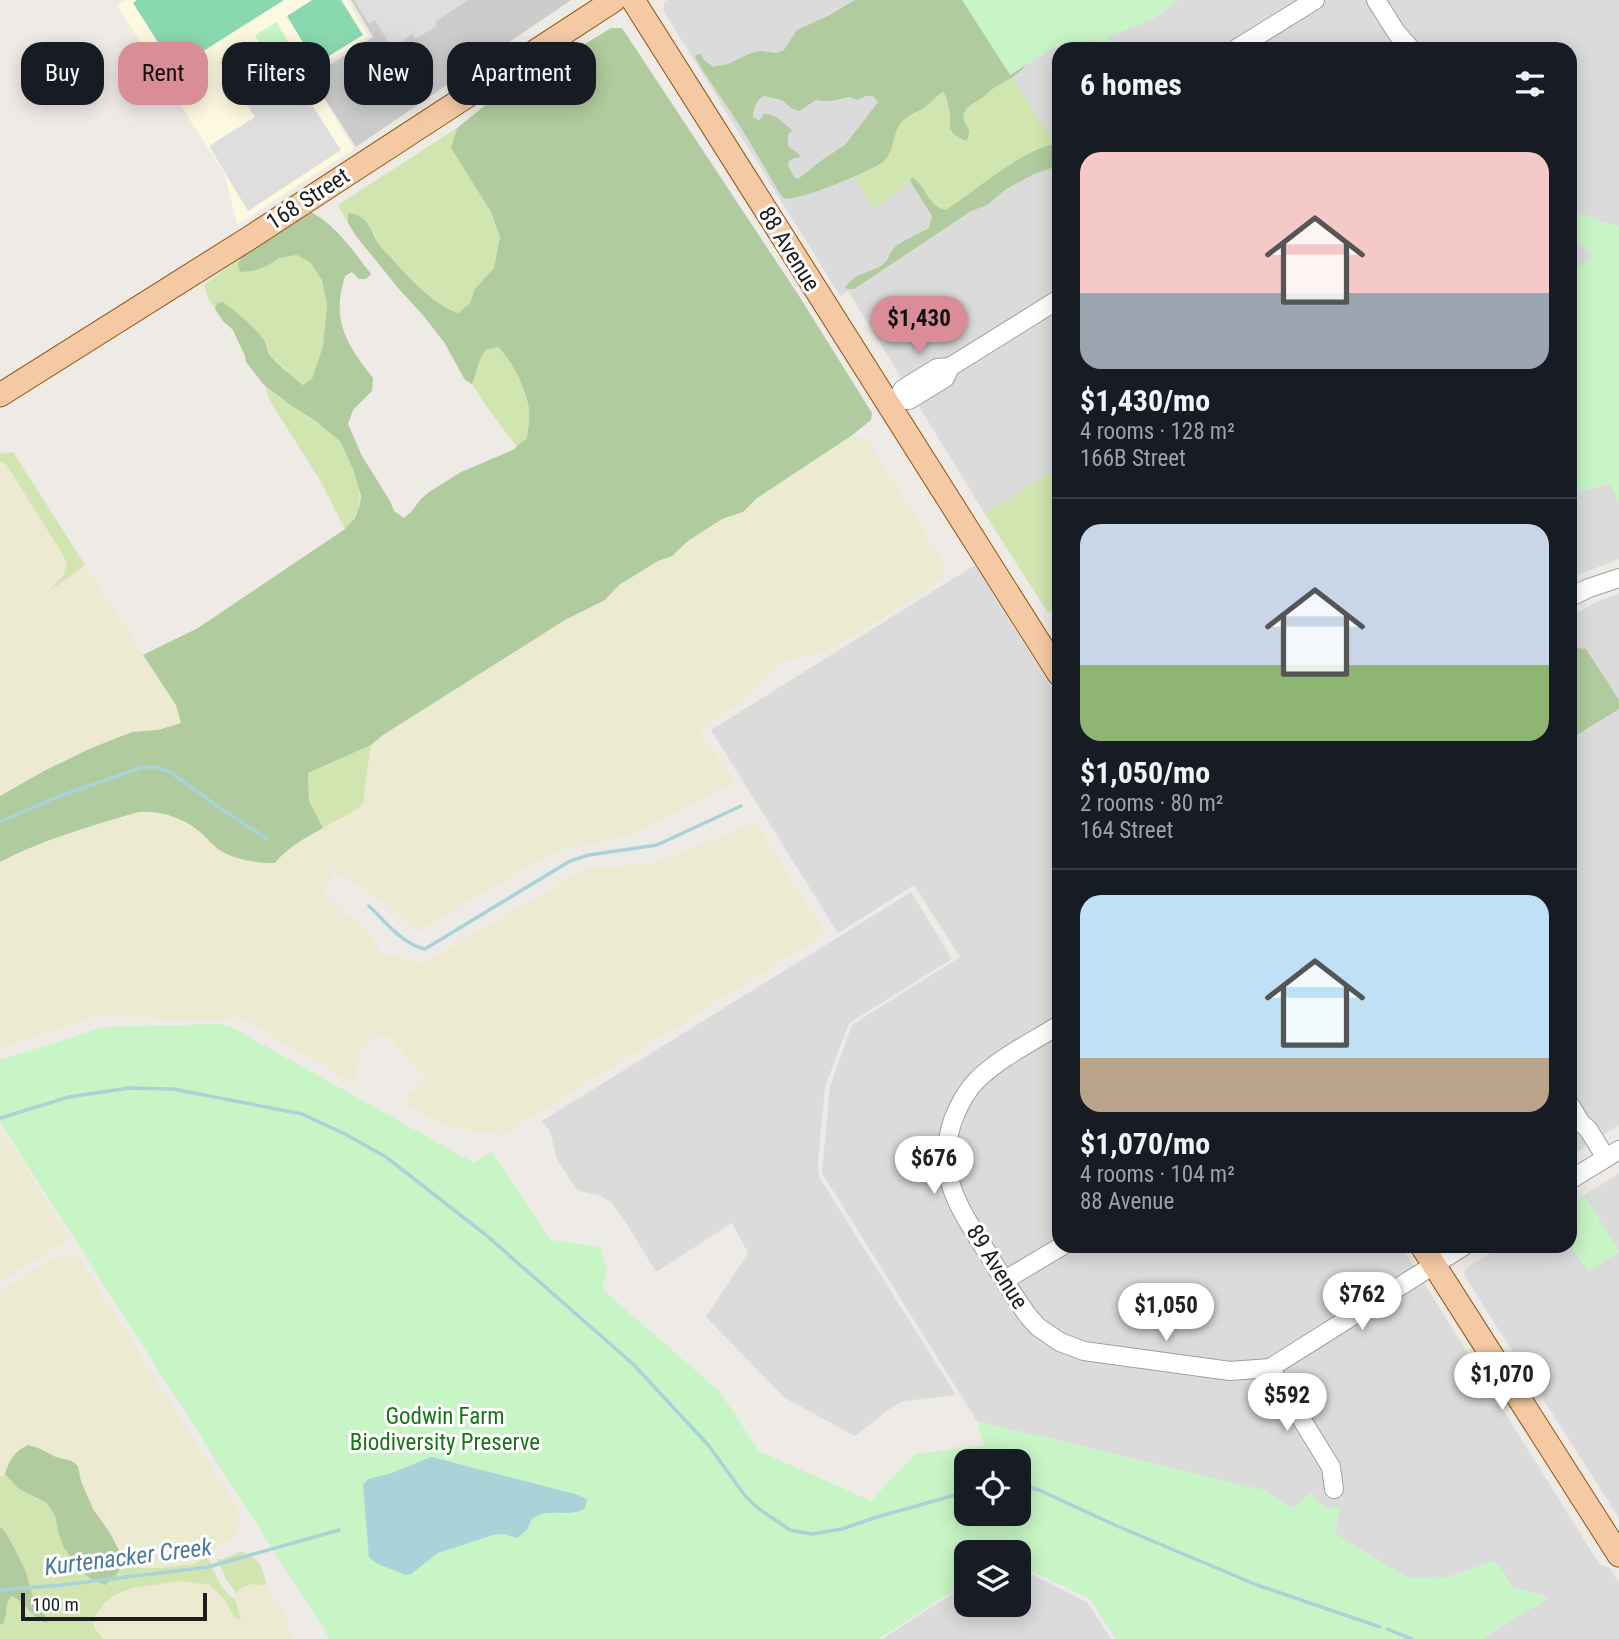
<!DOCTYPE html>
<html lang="en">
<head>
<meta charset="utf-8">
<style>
	:root { --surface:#171b24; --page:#242831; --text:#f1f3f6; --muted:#9ea1a6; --line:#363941; --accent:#da8c97 }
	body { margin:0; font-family:"Roboto Condensed",sans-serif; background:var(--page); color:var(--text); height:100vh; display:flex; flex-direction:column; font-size:26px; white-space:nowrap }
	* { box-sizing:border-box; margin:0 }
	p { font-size:23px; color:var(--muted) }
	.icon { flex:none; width:38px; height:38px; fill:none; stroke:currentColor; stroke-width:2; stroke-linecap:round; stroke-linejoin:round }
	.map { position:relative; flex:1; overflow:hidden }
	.details { position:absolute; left:1052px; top:42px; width:525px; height:1211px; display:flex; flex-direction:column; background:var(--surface); border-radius:21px; box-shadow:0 4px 18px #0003 }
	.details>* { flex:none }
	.hud { position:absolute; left:21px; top:42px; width:665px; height:63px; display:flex; gap:14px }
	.buttons { position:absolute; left:954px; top:1449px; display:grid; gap:14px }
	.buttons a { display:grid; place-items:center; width:77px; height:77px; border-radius:14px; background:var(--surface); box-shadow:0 4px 18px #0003; font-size:35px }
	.scale { position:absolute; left:21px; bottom:18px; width:186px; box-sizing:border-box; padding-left:7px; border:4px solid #1e1e1e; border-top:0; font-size:19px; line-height:24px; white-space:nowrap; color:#1e1e1e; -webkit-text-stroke:5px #fff; paint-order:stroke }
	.price { position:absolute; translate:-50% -60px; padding:0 16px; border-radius:24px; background:#fff; color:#222; font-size:23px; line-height:46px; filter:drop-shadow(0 2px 4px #0008) }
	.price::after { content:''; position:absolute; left:50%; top:42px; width:21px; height:16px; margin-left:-10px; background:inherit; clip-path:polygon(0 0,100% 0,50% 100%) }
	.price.active { background:var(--accent); color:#111 }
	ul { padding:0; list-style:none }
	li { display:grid; align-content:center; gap:14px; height:371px; padding:0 28px }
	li+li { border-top:2px solid var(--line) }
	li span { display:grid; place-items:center; height:217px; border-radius:21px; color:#555 }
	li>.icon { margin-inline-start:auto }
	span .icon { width:126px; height:126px; fill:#fffc; stroke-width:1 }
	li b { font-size:30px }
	h2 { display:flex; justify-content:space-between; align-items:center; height:84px; padding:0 28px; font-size:30px }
	.pill { padding:0 24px; border-radius:21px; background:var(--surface); box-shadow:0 4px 18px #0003; font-size:24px; line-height:63px }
	.pill.active { background:var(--accent); color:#111 }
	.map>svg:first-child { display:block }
</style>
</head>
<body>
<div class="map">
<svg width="1619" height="1639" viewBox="0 0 1619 1639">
	<rect width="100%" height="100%" fill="#eeeae5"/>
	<!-- residential -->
	<g fill="#dcdbdb">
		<polygon points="667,0 962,0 1010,75 1056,46 1095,39 1107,49 1059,49 1059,467 985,514 848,291 840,296 663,10 664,2"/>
		<polygon points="1178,0 1619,0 1619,225 1617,227 1570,209 1570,49 1121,49 1107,37 1156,17"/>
		<polygon points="1570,234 1595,257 1570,273"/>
		<polygon points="1610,483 1619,501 1619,559 1570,578 1570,495"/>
		<polygon points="975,565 1059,699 1059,1246 1401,1246 1600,1565 1610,1568 1619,1583 1619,1639 1482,1639 1548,1597 1512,1587 1496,1561 1448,1577 1408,1578 1335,1534 1340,1507 1333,1510 1323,1507 1316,1500 1293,1508 1263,1490 977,1421 822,1173 830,1086 852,1025 960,957 914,885 838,933 711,730"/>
		<polygon points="1619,594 1619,1125 1570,1156 1570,617 1598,601"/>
		<polygon points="911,892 952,959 849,1023 825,1087 818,1162 819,1177 956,1395 904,1401 892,1407 855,1436 785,1398 706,1317 748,1253 732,1223 656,1272 625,1221 612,1203 599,1195 579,1191 575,1187 557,1159 550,1131 542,1121"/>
		<polygon points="1619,1173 1619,1518 1464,1275 1465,1269 1502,1246 1570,1246 1570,1204"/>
		<polygon points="1019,1568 1087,1602 1111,1639 882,1639 966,1585 966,1605 1018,1605"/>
	</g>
	<!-- education -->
	<polygon fill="#fdf9e0" points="126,0 347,0 368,36 309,74 354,149 237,225 224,173 117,6"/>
	<!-- religious -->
	<polygon fill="#ccc" points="351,0 571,0 356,147 311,77 373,37"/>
	<!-- farmland -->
	<g fill="#ecebd2">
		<polygon points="851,436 862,438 871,446 942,559 944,568 943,577 923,593 834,647 825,651 789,660 778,665 743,701 709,722 699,733 735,781 634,834 553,852 428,925 419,932 374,895 333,872 323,892 349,917 369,932 381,953 423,963 584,870 658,862 756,822 825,934 503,1135 450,1127 411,1107 406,1101 407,1094 422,1084 427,1078 393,1041 387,1036 380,1034 369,1040 361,1052 353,1083 239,1017 212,1020 95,1016 0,1049 0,862 19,852 54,837 138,812 148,811 164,813 183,821 201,832 223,853 258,862 275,863 281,855 294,845 342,817 357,810 364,802 365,785 371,745 376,739 565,620 596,606 605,600 619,585 658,561 672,556 688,541 722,519 746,510 757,498"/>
		<polygon points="0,461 6,464 60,550 67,564 64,575 53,588 85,565 176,705 181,723 158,730 132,732 44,771 0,796"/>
		<polygon points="0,1127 70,1238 0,1282"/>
		<polygon points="71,1256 80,1260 240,1513 240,1525 233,1536 195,1564 160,1568 140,1568 132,1565 124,1560 110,1533 93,1509 81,1481 80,1473 65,1459 56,1457 38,1448 8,1464 5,1474 0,1477 0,1291 48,1260"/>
		<polygon points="181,1581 210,1585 224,1599 230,1610 240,1620 235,1599 238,1589 252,1584 266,1585 282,1608 294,1639 104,1639 94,1628 95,1615 105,1603 116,1594 133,1588"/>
	</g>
	<!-- grass -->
	<g fill="#d0e5af">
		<path d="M1012,78L1055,144L1046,145L946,210C933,208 920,188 910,179L908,184L873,209L856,179L857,176C875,168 887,164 892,145C894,138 896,130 900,124C906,116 914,114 922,109C930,105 935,96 943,92C949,103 950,117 950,129H969C966,124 962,119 964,113C966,105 1003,83 1012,78Z"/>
		<polygon points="457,128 451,148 491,212 500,237 494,268 476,289 470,303 458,313 442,305 426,293 380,246 374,233 349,213 348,223 338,205"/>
		<polygon points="297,255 310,261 317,270 322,280 327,304 323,346 312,380 303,385 294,380 286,370 271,356 265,341 217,303 215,309 208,298 204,285 241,257 241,272 253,271 267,266 279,258"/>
		<path d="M498,347C513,363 526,388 529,409C530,418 528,429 527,438L517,447L487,407L472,384C478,372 477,360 486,350Z"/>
		<path d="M265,386C274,393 282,400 291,406C307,417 326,426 340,440C344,445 346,453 349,460C360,488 368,505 345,529L320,480L270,401Z"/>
		<polygon points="13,452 85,565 48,592 64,575 67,563 60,550 6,464 0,461 0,454"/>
		<polygon points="1059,467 1059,606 1048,613 985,514"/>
		<path d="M371,745L365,785L364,802C356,813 335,820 323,828L309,801L308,773Z"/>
		<path d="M5,1474L19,1489L47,1503L55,1516L58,1531L117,1574L124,1560L132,1565L140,1568H160L195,1564L207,1556C214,1569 221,1593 235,1599L241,1620L235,1618L224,1599L210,1585L181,1581L133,1588L116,1594L105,1603L95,1615L94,1628L104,1639H0V1624H3L6,1619V1603L11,1596C21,1598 22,1605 29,1612C34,1616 39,1620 45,1623L48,1622V1619L35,1604L26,1572L16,1551L4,1530L0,1527V1477Z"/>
		<path d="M242,1551C261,1561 262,1564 266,1585L252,1584L239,1589L237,1594L226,1579L217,1559H223Z"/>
	</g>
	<!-- forest -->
	<g fill="#b0cb9d" fill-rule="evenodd">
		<path d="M855,0H987L1027,64C1017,77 1004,81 991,90C988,92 986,95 983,97C977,102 969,104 965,111C958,123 976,127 966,141L955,135L950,129V113L946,96L943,92C935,96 930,105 922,109C913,114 903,117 898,128C892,139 893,154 883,162C873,170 793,204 784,198C779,194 775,185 772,180C760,160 749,140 736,120C723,99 707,79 695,57L696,55L701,54L704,60L713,67L728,64L751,53L760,51L777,53L784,50L797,30L828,16ZM764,96L782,100L791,108L799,111L816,100C829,103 838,99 850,97L857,100L866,96H873L878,102L845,145L822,160L798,179L795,178L788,166L789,161L794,158H799L800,155L788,146V135L792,130C784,123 775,113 764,114L759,121L753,117C753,109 756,100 764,96Z"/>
		<path d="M611,28H622L799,296L872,413L871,420L851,436L757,498L743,512L722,519L688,541L672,556L658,561L619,585L605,600L565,620L383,735L371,745L308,773L309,801L323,828C305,838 288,847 275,863C261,864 233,859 221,851C213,846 207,838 200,832C184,818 160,810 138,812C91,826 44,839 0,862V796L44,771L89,749L132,732L158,730L181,723L176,705L143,655L198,628L345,529L355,518L360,504L361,496L354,472L341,442L317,422L290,405L264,385L246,362L245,356L233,330L223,321L215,309L217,303L223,302C237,313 253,325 264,340C267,345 267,351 270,355C274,361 297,381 303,385L312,379L323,346L327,304L322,280L310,262L297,255L279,258L267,266L253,271L240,272L238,264L241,257L311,212C336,225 354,252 371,274L366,279H359L352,272L345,276C331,321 346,343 373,378L372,391L353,410L348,424L362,456L390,501L394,511L404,518L412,511L420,500L429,492L461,472L513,450L527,438C528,429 530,418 529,409C526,389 513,362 498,347L486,350C477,360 478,372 472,384L465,380L444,342L422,314L399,289L356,236L348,223V213C369,215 370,231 380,246C385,252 391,257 395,262C413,281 433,304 458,313L470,303L475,289L494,268L500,237L491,212L451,148L457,128L487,104Z"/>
		<path d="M1055,144L1059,145L1058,159L1051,168L1034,174L1006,189L987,205L971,211L854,289H847L845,288C854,272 869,274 882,265C891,259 888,253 895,247C903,240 919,234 929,228L932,216L910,181L912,177C926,186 928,207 946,210C974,192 1023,149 1055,144Z"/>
		<polygon points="1570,647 1586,649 1619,700 1619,709 1570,739"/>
		<path d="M28,1445L38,1448L56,1457L72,1461L78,1466L81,1481L93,1509L110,1533L124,1560L117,1574L105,1585L91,1579L79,1569L63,1546L58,1531L55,1516L47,1503L19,1489L5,1474C9,1460 15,1451 28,1445Z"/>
		<path d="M0,1527L4,1530L16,1551L26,1572L35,1604L48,1619V1622L45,1623C39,1620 34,1616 30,1612C23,1605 21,1599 11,1596C3,1608 9,1614 3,1624H0Z"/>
	</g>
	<!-- park -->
	<g fill="#c7f5c5" fill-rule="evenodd">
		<polygon points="962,0 1178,0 1156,17 1108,37 1121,49 1107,49 1095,39 1056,46 1010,75"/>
		<polygon points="277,22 296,57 274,70 255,35"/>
		<polygon points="1570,209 1617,227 1619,225 1619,501 1609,483 1570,495 1570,273 1594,257 1570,234"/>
		<path d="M219,1024L235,1029L474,1163L492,1152L550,1240L600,1247L607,1270L602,1289L720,1392L759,1451L871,1501L915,1454L984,1446L977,1421L1263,1490L1293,1508L1312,1492C1318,1505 1327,1511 1341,1507L1335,1534L1408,1578L1448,1577L1496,1561L1512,1587L1549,1598L1482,1639H1116L1090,1599L1019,1565L1018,1552H966V1583L878,1639H330L0,1122V1060L105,1027ZM966,1461H1018V1514H966Z"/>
		<polygon points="1584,1195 1619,1250 1619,1252 1588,1272 1570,1244 1570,1204"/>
	</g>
	<!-- pitch -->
	<g fill="#89d8b0">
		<polygon points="137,0 284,0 175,69 133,3"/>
		<polygon points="312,0 341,0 363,35 316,64 287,16"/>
	</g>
	<!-- parking -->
	<g fill="#dedede">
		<polygon points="354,0 468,0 435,22 437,26 415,39 412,34 392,48 375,20 369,24"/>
		<polygon points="250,41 271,79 288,68 341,150 248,211 209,146 255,117 220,62"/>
	</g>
	<!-- water -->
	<path fill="#a9d3d9" d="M431,1457L575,1494L587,1499L585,1508C571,1518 550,1508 535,1517C529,1520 530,1526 526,1531C523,1533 520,1536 517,1538L504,1534L493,1535L438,1553L411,1574L405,1575C394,1569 379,1567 369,1557L363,1485L368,1479L389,1474Z"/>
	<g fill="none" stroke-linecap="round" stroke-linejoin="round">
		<!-- stream -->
		<g stroke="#a9d3d9" stroke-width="3.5">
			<polyline points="0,822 57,797 143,767 155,767 170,772 217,806 266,838"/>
			<path d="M369,906C386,922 402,944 425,949L570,861L589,855L657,845L741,806"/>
			<polyline points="0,1118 69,1097 129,1088 173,1089 302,1114 345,1134 386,1157 486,1235 633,1364 709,1446 746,1497 759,1509 790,1530 812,1534 842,1529 877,1517 966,1492"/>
			<polyline points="1018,1484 1039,1490 1117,1526 1257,1585 1380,1627"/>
			<polyline points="0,1590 63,1585 208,1567 339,1530"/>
			<polyline points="1387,1629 1412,1639"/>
		</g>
		<defs>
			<g id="minor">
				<polyline points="1376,0 1396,32 1411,49"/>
				<polyline points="1236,49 1315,0"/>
				<polyline points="900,400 909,400 945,378 950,367"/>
				<polyline points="888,405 896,400 903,389 937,368 950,367 1059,299"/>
				<polyline points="1570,597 1589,588 1619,578"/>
				<path d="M1059,1025C1032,1042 1001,1057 978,1079C967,1090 959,1104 953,1120C934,1175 960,1209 988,1254C1001,1275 1014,1297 1029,1317L1038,1327L1060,1342L1084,1351L1230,1371L1270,1368L1464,1246"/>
				<polyline points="1570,1105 1581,1123 1588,1129 1606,1158"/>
				<polyline points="1570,1180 1619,1150"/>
				<polyline points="1005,1280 1062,1246"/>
				<polyline points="1270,1368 1331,1467 1334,1489"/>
			</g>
			<g id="major">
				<polyline points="633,0 1059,674"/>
				<polyline points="0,395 251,237 614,0"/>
				<polyline points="1422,1246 1619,1555"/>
			</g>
		</defs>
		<!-- minor casing -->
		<use href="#minor" stroke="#9f9f9f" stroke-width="20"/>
		<!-- major casing -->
		<use href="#major" stroke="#8e540b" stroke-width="25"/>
		<!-- minor -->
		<use href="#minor" stroke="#fff" stroke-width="18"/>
		<!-- major -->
		<use href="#major" stroke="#f5c9a4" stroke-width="23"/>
	</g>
	<g text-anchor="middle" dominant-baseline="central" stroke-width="6" stroke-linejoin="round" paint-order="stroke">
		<!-- street labels -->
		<g font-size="23" fill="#1e1e1e" stroke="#fff">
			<text transform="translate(308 199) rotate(-33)">168 Street</text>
			<text transform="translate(789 249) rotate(58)">88 Avenue</text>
			<text transform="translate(997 1267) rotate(58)">89 Avenue</text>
		</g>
		<!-- park labels -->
		<g font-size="23" fill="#167514" stroke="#fff">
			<text x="445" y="1416">Godwin Farm<tspan x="445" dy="26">Biodiversity Preserve</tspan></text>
		</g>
		<!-- water labels -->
		<g font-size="24" font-style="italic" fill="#4c7a98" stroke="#fff">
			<text transform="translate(128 1557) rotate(-7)">Kurtenacker Creek</text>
		</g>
	</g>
</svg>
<div class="buttons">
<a><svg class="icon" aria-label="locate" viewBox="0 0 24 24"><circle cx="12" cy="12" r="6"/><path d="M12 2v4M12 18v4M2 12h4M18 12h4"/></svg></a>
<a><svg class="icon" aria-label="layers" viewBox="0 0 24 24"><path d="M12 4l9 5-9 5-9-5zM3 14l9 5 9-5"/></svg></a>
</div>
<div class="scale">100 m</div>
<b class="price active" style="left:919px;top:356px">$1,430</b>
<b class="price" style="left:934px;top:1196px">$676</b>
<b class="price" style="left:1362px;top:1332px">$762</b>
<b class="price" style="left:1166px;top:1343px">$1,050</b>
<b class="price" style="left:1502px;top:1412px">$1,070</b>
<b class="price" style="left:1287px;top:1433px">$592</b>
<div class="hud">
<a class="pill">Buy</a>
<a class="pill active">Rent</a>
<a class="pill">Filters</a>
<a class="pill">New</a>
<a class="pill">Apartment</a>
</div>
<section class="details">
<h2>6 homes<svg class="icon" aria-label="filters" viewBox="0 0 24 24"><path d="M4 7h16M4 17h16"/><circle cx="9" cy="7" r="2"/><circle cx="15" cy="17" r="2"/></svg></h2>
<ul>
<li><span style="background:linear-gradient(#f6c9c9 65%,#9aa5b1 0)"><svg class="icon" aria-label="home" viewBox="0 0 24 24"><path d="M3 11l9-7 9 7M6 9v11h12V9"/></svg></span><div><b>$1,430/mo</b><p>4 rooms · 128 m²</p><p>166B Street</p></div></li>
<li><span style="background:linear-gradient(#c9d6e8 65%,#8fb573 0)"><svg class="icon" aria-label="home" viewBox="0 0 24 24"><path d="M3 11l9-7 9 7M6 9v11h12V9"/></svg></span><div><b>$1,050/mo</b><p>2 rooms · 80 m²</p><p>164 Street</p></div></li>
<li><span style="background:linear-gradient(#bfe0f5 75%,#b9a48a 0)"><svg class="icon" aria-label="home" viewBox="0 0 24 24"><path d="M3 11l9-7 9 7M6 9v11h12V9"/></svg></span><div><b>$1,070/mo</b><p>4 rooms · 104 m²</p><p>88 Avenue</p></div></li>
</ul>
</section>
</div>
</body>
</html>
